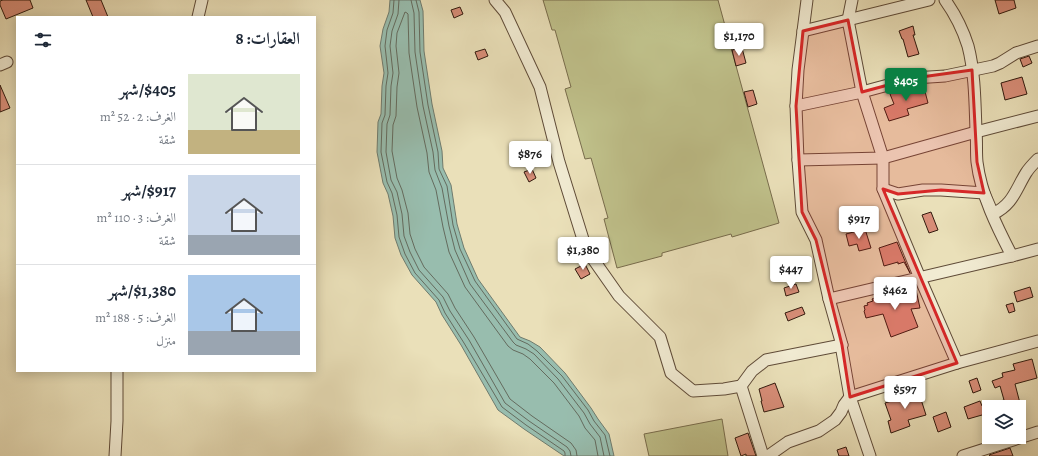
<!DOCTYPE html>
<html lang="ar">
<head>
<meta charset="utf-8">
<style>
	:root { --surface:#fff; --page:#f2f2f3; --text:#1f2937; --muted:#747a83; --line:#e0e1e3; --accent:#0b8043 }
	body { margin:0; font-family:Alegreya,Amiri,serif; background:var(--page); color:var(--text); direction:rtl; height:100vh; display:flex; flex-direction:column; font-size:15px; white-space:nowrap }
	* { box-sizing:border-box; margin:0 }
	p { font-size:13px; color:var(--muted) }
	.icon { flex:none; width:22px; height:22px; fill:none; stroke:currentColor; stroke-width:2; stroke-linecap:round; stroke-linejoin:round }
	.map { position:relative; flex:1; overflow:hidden; direction:ltr }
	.sheet { position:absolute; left:16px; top:16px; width:300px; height:356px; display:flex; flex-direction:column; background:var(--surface); border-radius:0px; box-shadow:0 2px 10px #0003; direction:rtl }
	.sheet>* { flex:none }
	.controls { position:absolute; left:982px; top:400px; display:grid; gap:8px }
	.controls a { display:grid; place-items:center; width:44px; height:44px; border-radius:0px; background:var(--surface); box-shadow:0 2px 10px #0003; font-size:20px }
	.price { position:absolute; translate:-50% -34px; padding:0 9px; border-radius:4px; background:#fff; color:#222; font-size:13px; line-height:26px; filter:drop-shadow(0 1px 2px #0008) }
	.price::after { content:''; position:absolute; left:50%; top:24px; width:12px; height:9px; margin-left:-6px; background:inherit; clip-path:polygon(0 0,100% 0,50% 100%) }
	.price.current { background:var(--accent); color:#fff }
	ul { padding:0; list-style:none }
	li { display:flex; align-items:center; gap:12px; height:100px; padding:0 16px }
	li+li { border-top:1px solid var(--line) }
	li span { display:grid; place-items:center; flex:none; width:112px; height:80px; border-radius:0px; color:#555 }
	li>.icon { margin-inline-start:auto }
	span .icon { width:48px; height:48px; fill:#fffc; stroke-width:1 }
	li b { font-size:17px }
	h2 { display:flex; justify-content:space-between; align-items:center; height:48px; padding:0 16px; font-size:17px }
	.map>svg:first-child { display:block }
</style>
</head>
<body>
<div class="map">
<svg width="1038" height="456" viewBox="0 0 1038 456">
	<rect width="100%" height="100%" fill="#eae0b9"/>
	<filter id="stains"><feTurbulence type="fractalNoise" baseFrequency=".005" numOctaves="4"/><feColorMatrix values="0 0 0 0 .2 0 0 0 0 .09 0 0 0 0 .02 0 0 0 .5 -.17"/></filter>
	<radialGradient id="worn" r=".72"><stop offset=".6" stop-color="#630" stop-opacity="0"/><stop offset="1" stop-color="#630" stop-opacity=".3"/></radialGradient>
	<!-- green -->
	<g fill="#bfc08a" stroke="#786c4c">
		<polygon points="543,0 718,0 779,223 732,237 731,234 662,253 662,256 617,268 604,219 608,218 591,158 585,159 565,89 571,87 555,30 552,30"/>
		<polygon points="722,419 728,456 649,456 644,434"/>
	</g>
	<!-- water -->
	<polygon fill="#98bdae" stroke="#6f7b6e" points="390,0 420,0 423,11 424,51 432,104 442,151 443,168 451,185 457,224 464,248 478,279 520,337 530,341 540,347 565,373 591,408 598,419 609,434 614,456 564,456 524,429 498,410 461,345 442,315 436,302 412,275 401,255 395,238 393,216 388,194 383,183 377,152 378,122 381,114 382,86 384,73 380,46 383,29 389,12"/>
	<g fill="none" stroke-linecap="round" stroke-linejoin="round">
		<!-- shore -->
		<g stroke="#646b5e" stroke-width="1">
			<polyline points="394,0 393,13 387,30 385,46 388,73 386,86 385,115 382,123 381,152 387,182 392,193 397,215 399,237 405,254 415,273 439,300 445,313 464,343 502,407 526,425 564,451 565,453 565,456"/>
			<polyline points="399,0 398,14 392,31 390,46 393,73 391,86 390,115 387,124 386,152 391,180 397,192 402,214 404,236 410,252 419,270 443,297 450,311 469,340 505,403 529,421 567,447 570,451 571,456"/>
			<polyline points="411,0 414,13 415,52 423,106 433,152 435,170 442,188 449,226 455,250 470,284 513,342 516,345 526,349 534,354 558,379 584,413 590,424 600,437 604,456"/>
			<polyline points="416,0 419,12 420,52 428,105 438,152 439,169 447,186 453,225 460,249 475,281 517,339 528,344 537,351 562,376 588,410 594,421 605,435 610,456"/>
			<polyline points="577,456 576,450 571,443 532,416 510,399 474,337 455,308 448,294 424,267 415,249 410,234 408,213 402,190 397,178 392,151 393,125 396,116 397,87 399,73 396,46 397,33 405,12 407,13 408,14 409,53 417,107 427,153 429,172 436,190 443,227 449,252 465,287 508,346 513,350 523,354 530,359 554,383 579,416 585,428 595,440 598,456"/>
		</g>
	</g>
	<!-- building -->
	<g fill="#d98e79" stroke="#31190d">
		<polygon points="3,0 30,0 33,8 6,19 0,5 0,1"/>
		<polygon points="86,0 101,0 108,17 93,17"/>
		<polygon points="995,0 1014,0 1016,8 999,14"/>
		<polygon points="460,7 463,14 454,18 451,10"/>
		<polygon points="913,26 915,35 913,35 919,54 908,57 903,39 902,39 899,31"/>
		<polygon points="742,48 746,63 736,66 732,50"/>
		<polygon points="485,49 488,56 478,60 475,52"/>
		<polygon points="1029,56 1032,63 1023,67 1020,59"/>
		<polygon points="1022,77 1027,94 1005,100 1001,83"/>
		<polygon points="923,84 928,103 907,109 909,115 889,121 884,108 894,104 890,94 918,85"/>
		<polygon points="0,85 10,108 0,112"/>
		<polygon points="753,90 757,104 748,107 744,92"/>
		<polygon points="532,169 536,178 529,182 524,172"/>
		<polygon points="931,212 938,230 929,233 922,215"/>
		<polygon points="865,229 871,248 859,251 857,244 849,246 846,234"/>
		<polygon points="897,242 910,273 904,262 898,264 898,262 884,266 879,248"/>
		<polygon points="585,264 590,274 581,279 575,269"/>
		<polygon points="796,284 799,292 786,296 784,288"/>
		<polygon points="1030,287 1033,297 1017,302 1014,292"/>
		<polygon points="916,290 920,308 911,309 918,327 891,337 883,314 866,318 864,311 865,310 864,306 868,305 867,303 873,301 872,299 882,295 883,297"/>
		<polygon points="1013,303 1015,311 1009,313 1006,305"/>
		<polygon points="802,307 805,314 788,321 785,313"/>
		<polygon points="1032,359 1037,378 1015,384 1021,407 989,407 989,413 968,419 964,407 980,401 982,406 1004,400 1000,386 995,388 992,381 1003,377 1002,373 1015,370 1013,364"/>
		<polygon points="977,378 981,390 973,393 969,381"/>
		<polygon points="775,383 784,407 764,412 761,401 762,401 759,389"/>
		<polygon points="918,390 926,415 908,420 910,426 891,433 888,421 891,420 885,403 898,399 897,396"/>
		<polygon points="946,412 951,427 938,432 933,417"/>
		<polygon points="748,433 756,456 746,456 746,454 741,456 735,438"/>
		<polygon points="846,447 849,456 839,456 837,450"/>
		<polygon points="1010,448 1013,456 990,456 989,455"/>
	</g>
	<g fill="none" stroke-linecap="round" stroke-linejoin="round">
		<defs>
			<g id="minor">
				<polyline points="495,0 505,12 540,87 559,162 586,249 619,296 660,337 671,373 693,391 724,389 741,386"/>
				<polyline points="807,0 798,70 796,106 798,160 802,212 816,240 829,299 842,345 841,345 850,397 870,456"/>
				<polyline points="852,0 848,20 862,92 883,158 883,189 920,278 957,363"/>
				<path d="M945,0C955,14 963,30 968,46C975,73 975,104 976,131C977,142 976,152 977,162C981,195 997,227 1012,256"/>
				<polyline points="198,17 202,0"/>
				<polyline points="803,31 929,0"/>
				<polyline points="0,65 7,62"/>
				<polyline points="796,106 862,92 914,78 945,76 993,66 1000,63 1016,53 1038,46"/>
				<polyline points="798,160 883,158 976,132 1038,116"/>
				<path d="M883,189L898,194L923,190H941L984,193L993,214C1013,204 1015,191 1026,173C1029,168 1034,163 1038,159"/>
				<polyline points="829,299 1012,256 1038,249"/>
				<polyline points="115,456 117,421 117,371"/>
				<polyline points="763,456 741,386 752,371 766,360 842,345"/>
				<polyline points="768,456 788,442 819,431 835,420 841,412 844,405 850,397 957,363 1038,341"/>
				<polyline points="963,456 1038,432"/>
			</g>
		</defs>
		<!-- minor casing -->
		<use href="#minor" stroke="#5f4b38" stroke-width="13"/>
		<!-- minor -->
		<use href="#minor" stroke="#f1ebd2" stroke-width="11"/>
	</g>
	<!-- marked area -->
	<path fill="#d62828" fill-opacity="0.2" stroke="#d62828" stroke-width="3" stroke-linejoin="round" d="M848,20L862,92L914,78L972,70L977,162L984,193L941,190L898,194L883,189L957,363L850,397L842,345L816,240L802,212L796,106L803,31Z"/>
	<rect width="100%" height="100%" filter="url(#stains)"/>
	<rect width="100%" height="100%" fill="url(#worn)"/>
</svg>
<div class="controls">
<a><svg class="icon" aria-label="layers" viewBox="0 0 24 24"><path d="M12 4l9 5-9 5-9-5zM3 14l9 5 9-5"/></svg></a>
</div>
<b class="price" style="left:739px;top:57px">$1,170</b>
<b class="price current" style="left:906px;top:102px">$405</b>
<b class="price" style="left:530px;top:175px">$876</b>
<b class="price" style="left:859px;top:240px">$917</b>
<b class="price" style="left:583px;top:271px">$1,380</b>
<b class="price" style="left:791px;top:290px">$447</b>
<b class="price" style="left:895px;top:311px">$462</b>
<b class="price" style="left:905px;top:410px">$597</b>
<section class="sheet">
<h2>العقارات: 8<svg class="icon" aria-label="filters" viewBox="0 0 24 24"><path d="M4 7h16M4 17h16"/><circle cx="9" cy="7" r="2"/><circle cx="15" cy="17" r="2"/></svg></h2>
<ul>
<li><span style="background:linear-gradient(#dfe7d0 70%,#c2b280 0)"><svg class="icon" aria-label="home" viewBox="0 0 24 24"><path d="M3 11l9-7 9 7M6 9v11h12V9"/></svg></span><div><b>$405/شهر</b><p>الغرف: 2 · 52 m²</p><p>شقة</p></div></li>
<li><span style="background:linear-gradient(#c9d6e8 75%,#9aa5b1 0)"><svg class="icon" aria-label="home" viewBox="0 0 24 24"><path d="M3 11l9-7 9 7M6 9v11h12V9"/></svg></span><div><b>$917/شهر</b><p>الغرف: 3 · 110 m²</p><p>شقة</p></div></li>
<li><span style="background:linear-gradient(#a9c7e8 70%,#9aa5b1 0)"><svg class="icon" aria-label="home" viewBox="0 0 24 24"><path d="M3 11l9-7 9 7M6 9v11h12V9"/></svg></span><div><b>$1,380/شهر</b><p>الغرف: 5 · 188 m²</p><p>منزل</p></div></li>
</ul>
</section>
</div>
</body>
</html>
